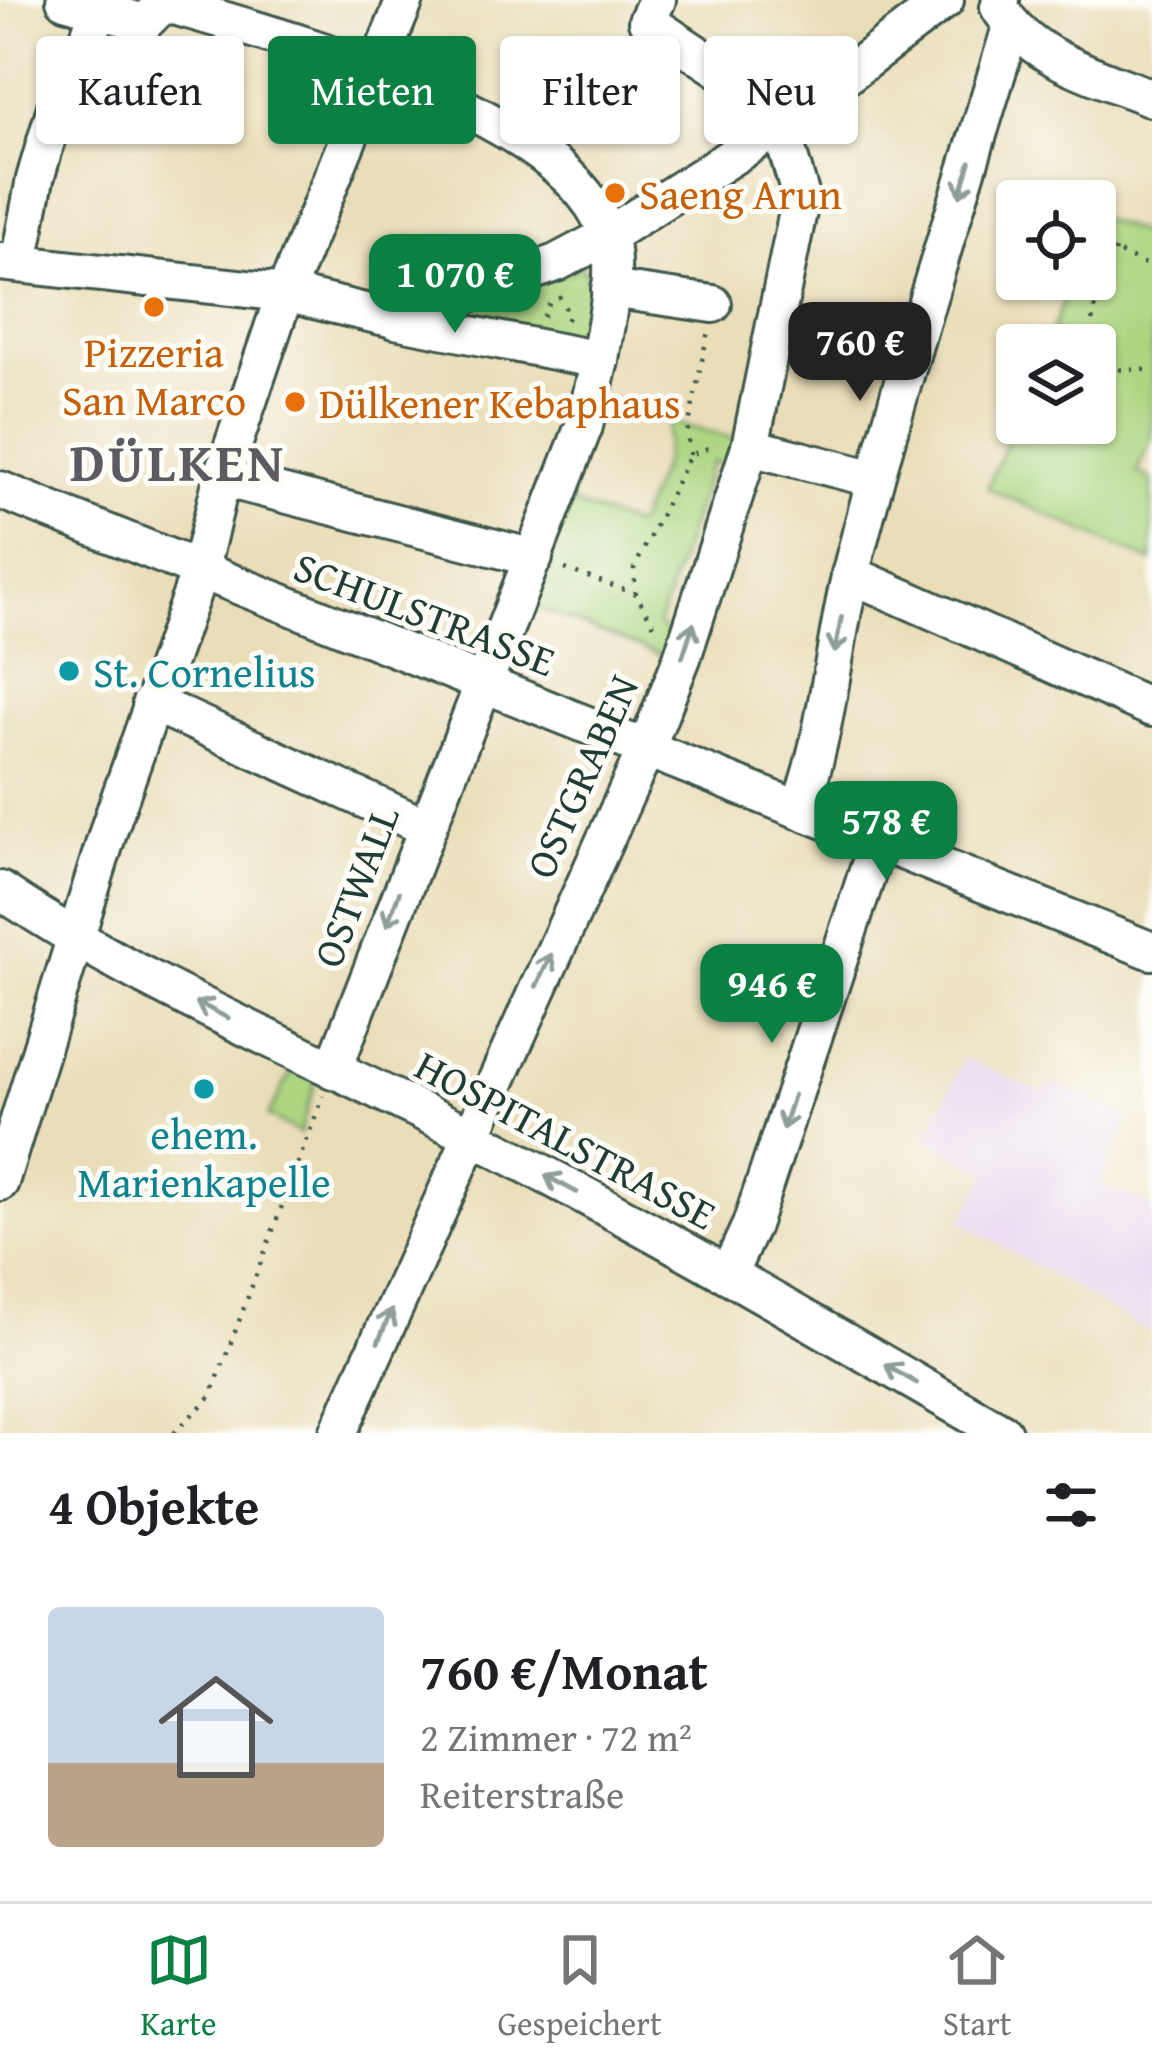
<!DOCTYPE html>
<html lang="de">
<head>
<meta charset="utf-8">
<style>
	:root { --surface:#fff; --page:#f2f2f2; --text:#202124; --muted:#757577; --line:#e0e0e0; --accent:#0b8043 }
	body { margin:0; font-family:"Gentium Book Plus",serif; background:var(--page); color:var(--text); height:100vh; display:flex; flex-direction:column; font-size:45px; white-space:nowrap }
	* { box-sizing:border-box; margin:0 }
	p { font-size:39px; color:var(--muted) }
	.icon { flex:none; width:66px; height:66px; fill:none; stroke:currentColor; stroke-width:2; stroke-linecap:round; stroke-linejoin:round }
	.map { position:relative; height:1433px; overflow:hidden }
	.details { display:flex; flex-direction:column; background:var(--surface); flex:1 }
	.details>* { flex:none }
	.guide { position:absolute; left:36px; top:36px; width:1080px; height:108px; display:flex; gap:24px }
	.fabs { position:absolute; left:996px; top:180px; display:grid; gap:24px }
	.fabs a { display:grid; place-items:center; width:120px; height:120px; border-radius:12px; background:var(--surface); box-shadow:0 3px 9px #0004; font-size:60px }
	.price { position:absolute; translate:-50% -102px; padding:0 27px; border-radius:24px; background:var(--accent); color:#fff; font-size:39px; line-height:78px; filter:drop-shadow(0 3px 6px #0008) }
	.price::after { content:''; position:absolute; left:50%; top:72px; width:36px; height:27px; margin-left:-18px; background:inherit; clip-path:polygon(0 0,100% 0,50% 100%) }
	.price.selected { background:#222; color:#fff }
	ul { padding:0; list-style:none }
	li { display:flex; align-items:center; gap:36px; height:300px; padding:0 48px }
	li span { display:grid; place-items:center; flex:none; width:336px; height:240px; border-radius:12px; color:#555 }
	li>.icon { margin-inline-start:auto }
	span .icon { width:144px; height:144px; fill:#fffc; stroke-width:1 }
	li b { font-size:51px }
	h2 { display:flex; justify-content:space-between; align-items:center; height:144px; padding:0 48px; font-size:51px }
	.pill { padding:0 42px; border-radius:12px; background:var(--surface); box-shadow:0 3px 9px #0004; font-size:42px; line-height:108px }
	.pill.selected { background:var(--accent); color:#fff }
	.dock { display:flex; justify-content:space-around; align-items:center; height:168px; border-top:3px solid var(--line); background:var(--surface); font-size:33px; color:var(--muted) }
	.dock a { display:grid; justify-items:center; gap:6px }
	.dock .selected { color:var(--accent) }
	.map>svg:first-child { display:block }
</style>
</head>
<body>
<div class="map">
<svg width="1152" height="1433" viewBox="0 0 1152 1433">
	<rect width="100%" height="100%" fill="#fdfcf7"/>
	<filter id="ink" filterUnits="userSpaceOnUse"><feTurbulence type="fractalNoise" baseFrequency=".00833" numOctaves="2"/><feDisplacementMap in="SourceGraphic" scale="24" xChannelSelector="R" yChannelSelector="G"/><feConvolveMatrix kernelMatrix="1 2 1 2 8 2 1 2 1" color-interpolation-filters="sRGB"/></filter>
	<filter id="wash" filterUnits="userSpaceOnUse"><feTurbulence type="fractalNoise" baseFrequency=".004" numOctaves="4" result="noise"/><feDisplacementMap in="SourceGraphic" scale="48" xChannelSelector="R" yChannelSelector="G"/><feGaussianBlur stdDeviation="2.7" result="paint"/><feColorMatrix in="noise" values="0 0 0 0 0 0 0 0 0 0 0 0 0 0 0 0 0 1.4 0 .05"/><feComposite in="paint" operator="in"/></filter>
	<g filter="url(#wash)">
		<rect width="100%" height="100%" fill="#eadeb9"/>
		<!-- built -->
		<polygon fill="#e6d3f0" points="964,1058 1043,1093 1051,1083 1129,1118 1100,1185 1152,1207 1152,1334 961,1222 988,1173 927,1139"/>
		<!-- green -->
		<g fill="#acd681" stroke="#668a5a" stroke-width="3">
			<polygon points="1095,217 1152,237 1152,439 1137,472 1152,479 1152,562 987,488 1017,418 1017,423 1095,423 1095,345 1047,345 1071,279 1095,279"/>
			<polygon points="584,267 598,306 590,345 439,318"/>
			<polygon points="669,422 741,440 733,471 712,461 658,625 673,637 666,657 529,605 568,502 636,526 663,463"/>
			<polygon points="293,1068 316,1081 300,1134 268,1116"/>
		</g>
	</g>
	<g filter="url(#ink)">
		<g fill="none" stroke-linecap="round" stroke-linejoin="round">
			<defs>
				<g id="minor">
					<path d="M65,0L144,23L164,3C279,37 564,110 607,233C620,269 605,323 600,360L395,320"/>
					<path d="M1001,0L999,7C1031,60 1098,76 1152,98"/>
					<polyline points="0,262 285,293 394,319 556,263 609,235 780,126 945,0"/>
					<polyline points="19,263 35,179 56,107 73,85 98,10"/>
					<polyline points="610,289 713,304"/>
					<polyline points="750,447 875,479"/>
					<polyline points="222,478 534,558"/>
					<polyline points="0,490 1152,951"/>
					<polyline points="850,574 1152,708"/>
					<polyline points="151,702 425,827"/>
					<path d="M799,810C830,727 833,637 856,552C902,375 958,201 1011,27"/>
					<path d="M0,890C146,989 311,1055 469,1135C650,1227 826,1331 1003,1433"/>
					<polyline points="333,1070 584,426 600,360"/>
					<polyline points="0,1182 110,826 199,573 222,478 285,293 405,0"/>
					<polyline points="728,1275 751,1225 878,841"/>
					<polyline points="338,1433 646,749 682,658 750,447 801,197 780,126 736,80 647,21 657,0"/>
				</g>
			</defs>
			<!-- minor casing -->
			<use href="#minor" stroke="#3d5548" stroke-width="42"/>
			<!-- path -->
			<g stroke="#3d5548" stroke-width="4.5" stroke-dasharray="3 9" stroke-linecap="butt">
				<polyline points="1098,207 1099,244 1152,267"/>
				<polyline points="559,296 569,315 565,323"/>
				<polyline points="543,317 552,297"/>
				<polyline points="1090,345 1093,314 1115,250"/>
				<polyline points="1095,369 1152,370"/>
				<polyline points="690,455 687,434 708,331"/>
				<polyline points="565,569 636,594 658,632"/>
				<polyline points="636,594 634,569 690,455 716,445"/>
				<polyline points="174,1433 211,1396 323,1096"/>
			</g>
			<!-- minor -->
			<use href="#minor" stroke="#fff" stroke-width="36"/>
		</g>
		<!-- one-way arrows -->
		<defs><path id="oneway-shaft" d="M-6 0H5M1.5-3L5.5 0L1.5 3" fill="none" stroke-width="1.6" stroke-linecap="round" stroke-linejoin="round" transform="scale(3)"/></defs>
		<g stroke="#8f9e9a">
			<use href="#oneway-shaft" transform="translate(965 179) rotate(107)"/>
			<use href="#oneway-shaft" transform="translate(838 635) rotate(101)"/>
			<use href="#oneway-shaft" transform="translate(688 640) rotate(-72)"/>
			<use href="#oneway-shaft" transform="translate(393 909) rotate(111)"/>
			<use href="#oneway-shaft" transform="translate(544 970) rotate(-65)"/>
			<use href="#oneway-shaft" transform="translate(212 1010) rotate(-153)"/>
			<use href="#oneway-shaft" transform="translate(788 1112) rotate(108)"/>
			<use href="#oneway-shaft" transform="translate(561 1184) rotate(-152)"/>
			<use href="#oneway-shaft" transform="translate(385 1326) rotate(-67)"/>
			<use href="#oneway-shaft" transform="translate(901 1374) rotate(-150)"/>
		</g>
	</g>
	<!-- markers -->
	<g fill="#e8710a" stroke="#fdfcf7" stroke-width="4.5">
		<circle cx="615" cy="193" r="12"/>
		<circle cx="154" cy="307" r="12"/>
		<circle cx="295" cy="402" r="12"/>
	</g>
	<g fill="#0f9aa8" stroke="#fdfcf7" stroke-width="4.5">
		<circle cx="69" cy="671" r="12"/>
		<circle cx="204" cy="1089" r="12"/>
	</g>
	<g text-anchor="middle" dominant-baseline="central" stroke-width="10" stroke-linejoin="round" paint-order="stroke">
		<!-- food labels -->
		<g font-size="42" fill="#c56008" stroke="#fdfcf7" text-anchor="start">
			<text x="639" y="193">Saeng Arun</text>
			<text x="154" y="351" text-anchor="middle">Pizzeria<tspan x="154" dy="48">San Marco</tspan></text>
			<text x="319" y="402">Dülkener Kebaphaus</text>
		</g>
		<!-- street labels -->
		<g font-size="42" fill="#1f3d34" stroke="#fdfcf7">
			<text transform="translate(425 613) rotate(21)">SCHULSTRASSE</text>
			<text transform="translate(581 776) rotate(-66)">OSTGRABEN</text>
			<text transform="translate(355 886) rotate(-69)">OSTWALL</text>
			<text transform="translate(566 1139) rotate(28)">HOSPITALSTRASSE</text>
		</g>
		<!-- culture labels -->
		<g font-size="42" fill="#0d838f" stroke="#fdfcf7" text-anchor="start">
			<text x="93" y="671">St. Cornelius</text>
			<text x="204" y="1133" text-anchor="middle">ehem.<tspan x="204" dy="48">Marienkapelle</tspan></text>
		</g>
		<!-- district labels -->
		<g font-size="54" font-weight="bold" letter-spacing="3" fill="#5e5a62" stroke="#fdfcf7">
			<text x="178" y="461">DÜLKEN</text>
		</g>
	</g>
</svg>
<div class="fabs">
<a><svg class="icon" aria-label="locate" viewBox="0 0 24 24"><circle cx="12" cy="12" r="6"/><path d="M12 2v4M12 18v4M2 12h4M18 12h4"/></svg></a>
<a><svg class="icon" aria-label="layers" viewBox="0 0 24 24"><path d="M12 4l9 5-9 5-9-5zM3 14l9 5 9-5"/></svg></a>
</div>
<b class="price" style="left:455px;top:336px">1 070 €</b>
<b class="price selected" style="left:860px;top:404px">760 €</b>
<b class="price" style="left:886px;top:883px">578 €</b>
<b class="price" style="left:772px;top:1046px">946 €</b>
<div class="guide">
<a class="pill">Kaufen</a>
<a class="pill selected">Mieten</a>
<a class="pill">Filter</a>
<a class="pill">Neu</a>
</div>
</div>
<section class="details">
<h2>4 Objekte<svg class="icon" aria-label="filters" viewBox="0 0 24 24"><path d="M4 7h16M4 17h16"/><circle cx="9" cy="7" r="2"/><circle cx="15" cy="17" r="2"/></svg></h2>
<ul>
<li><span style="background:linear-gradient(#c9d6e8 65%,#b9a48a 0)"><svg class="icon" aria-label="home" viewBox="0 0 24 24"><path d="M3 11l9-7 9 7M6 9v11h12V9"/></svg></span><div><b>760 €/Monat</b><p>2 Zimmer · 72 m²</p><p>Reiterstraße</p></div></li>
</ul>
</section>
<nav class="dock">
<a class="selected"><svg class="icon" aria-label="map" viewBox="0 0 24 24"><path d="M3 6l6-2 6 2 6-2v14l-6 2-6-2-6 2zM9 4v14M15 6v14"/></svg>Karte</a>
<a><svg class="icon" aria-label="saved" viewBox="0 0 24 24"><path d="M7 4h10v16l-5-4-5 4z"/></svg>Gespeichert</a>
<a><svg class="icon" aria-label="home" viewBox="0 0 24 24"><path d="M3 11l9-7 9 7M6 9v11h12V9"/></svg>Start</a>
</nav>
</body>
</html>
